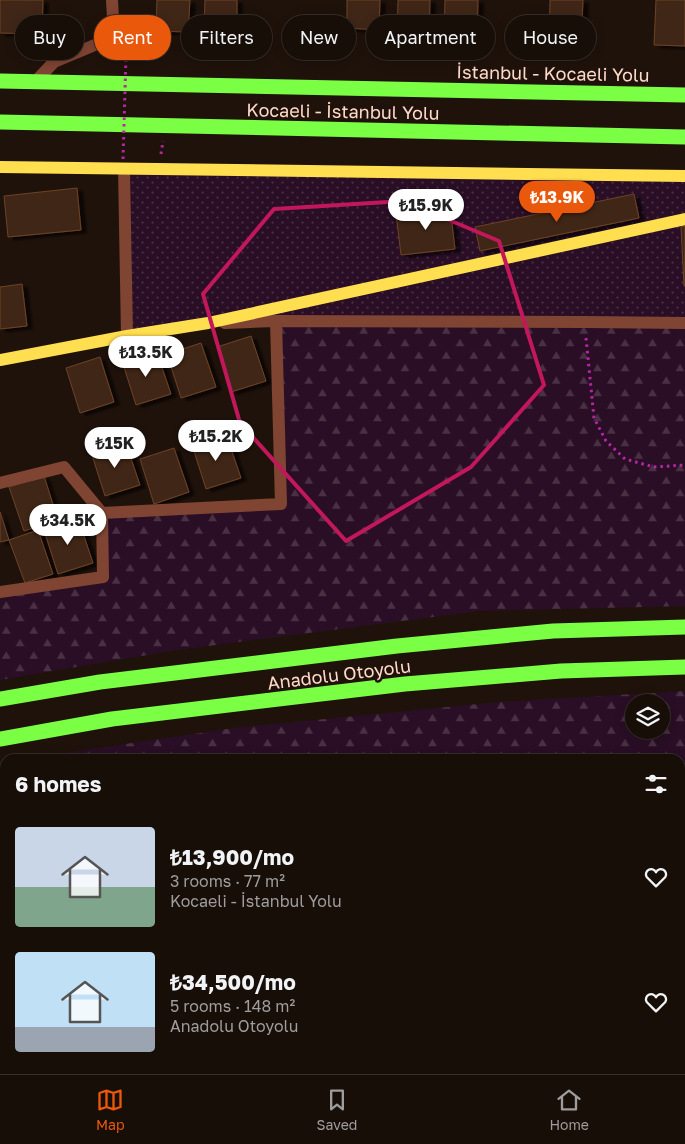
<!DOCTYPE html>
<html lang="en">
<head>
<meta charset="utf-8">
<style>
	:root { --surface:#170e08; --page:#201712; --text:#f1f3f6; --muted:#9e9c9c; --line:#362e29; --accent:#ea580c }
	body { margin:0; font-family:"Golos Text",sans-serif; background:var(--page); color:var(--text); height:100vh; display:flex; flex-direction:column; font-size:19px; white-space:nowrap }
	* { box-sizing:border-box; margin:0 }
	p { font-size:16px; color:var(--muted) }
	.icon { flex:none; width:28px; height:28px; fill:none; stroke:currentColor; stroke-width:2; stroke-linecap:round; stroke-linejoin:round }
	.map { position:relative; flex:1; overflow:hidden }
	.sheet { position:absolute; left:0px; top:754px; width:685px; height:321px; display:flex; flex-direction:column; background:var(--surface); border-radius:15px 15px 0 0; box-shadow:0 2px 12px #0003,0 0 0 1px var(--line) }
	.sheet>* { flex:none }
	.guide { position:absolute; left:15px; top:15px; width:655px; height:45px; display:flex; gap:10px }
	.buttons { position:absolute; left:625px; top:694px; display:grid; gap:10px }
	.buttons a { display:grid; place-items:center; width:45px; height:45px; border-radius:50%; background:var(--surface); box-shadow:0 2px 12px #0003,0 0 0 1px var(--line); font-size:25px }
	.price { position:absolute; translate:-50% -42px; padding:0 11px; border-radius:18px; background:#fff; color:#222; font-size:16px; line-height:32px; filter:drop-shadow(0 1px 2px #0008) }
	.price::after { content:''; position:absolute; left:50%; top:30px; width:15px; height:11px; margin-left:-8px; background:inherit; clip-path:polygon(0 0,100% 0,50% 100%) }
	.price.selected { background:var(--accent); color:#fff }
	ul { padding:0; list-style:none }
	li { display:flex; align-items:center; gap:15px; height:125px; padding:0 15px }
	li span { display:grid; place-items:center; flex:none; width:140px; height:100px; border-radius:5px; color:#555 }
	li>.icon { margin-inline-start:auto }
	span .icon { width:60px; height:60px; fill:#fffc; stroke-width:1 }
	li b { font-size:21px }
	h2 { display:flex; justify-content:space-between; align-items:center; height:60px; padding:0 15px; font-size:21px }
	.tag { padding:0 18px; border-radius:22px; background:var(--surface); box-shadow:0 2px 12px #0003,0 0 0 1px var(--line); font-size:18px; line-height:45px }
	.tag.selected { background:var(--accent); color:#fff }
	.dock { display:flex; justify-content:space-around; align-items:center; height:70px; border-top:1px solid var(--line); background:var(--surface); font-size:14px; color:var(--muted) }
	.dock a { display:grid; justify-items:center; gap:2px }
	.dock .selected { color:var(--accent) }
	.map>svg:first-child { display:block }
</style>
</head>
<body>
<div class="map">
<svg width="685" height="1074" viewBox="0 0 685 1074">
	<defs>
		<pattern id="grass-dots" width="8" height="8" patternUnits="userSpaceOnUse" patternTransform="scale(1.25)"><rect width="8" height="8" fill="#290e25"/><path d="M2 2h.1M6 6h.1" fill="none" stroke="#493043" stroke-width="1.8" stroke-linecap="round"/></pattern>
		<pattern id="forest-firs" width="22" height="20" patternUnits="userSpaceOnUse" patternTransform="scale(1.25)"><rect width="22" height="20" fill="#290e25"/><path d="M5 1l3.5 6h-7zM16 11l3.5 6h-7z" fill="#493043"/></pattern>
		<filter id="shadow"><feDropShadow dx="5.5" dy="3" stdDeviation="1" flood-color="#0009"/></filter>
	</defs>
	<rect width="100%" height="100%" fill="#1f120b"/>
	<!-- grass -->
	<polygon fill="url(#grass-dots)" points="124,169 685,176 685,219 681,220 685,286 685,323 208,323 127,336"/>
	<!-- forest -->
	<g fill="url(#forest-firs)" fill-rule="evenodd">
		<polygon points="276,321 685,323 685,606 480,611 177,650 0,680 0,592 103,577 102,513 281,504"/>
		<path d="M685,691V1074H0V762L5,761V1070H680V759H23L234,728L499,702ZM634,702H661V730H634Z"/>
	</g>
	<!-- building -->
	<g fill="#412716" stroke="#6e4227" filter="url(#shadow)">
		<polygon points="0,0 43,0 42,34 0,33"/>
		<polygon points="157,0 190,0 188,32 156,31"/>
		<polygon points="205,0 237,0 237,30 204,29"/>
		<polygon points="347,0 380,0 379,30 347,28"/>
		<polygon points="398,0 430,0 429,37 397,37"/>
		<polygon points="445,0 478,0 477,40 444,39"/>
		<polygon points="550,0 583,0 581,45 549,44"/>
		<polygon points="656,0 685,0 685,46 654,45"/>
		<polygon points="77,188 81,230 8,237 4,196"/>
		<polygon points="634,194 639,218 480,251 475,227"/>
		<polygon points="450,207 455,249 401,255 396,214"/>
		<polygon points="685,226 685,286 684,286 681,227"/>
		<polygon points="22,284 27,326 0,329 0,287"/>
		<polygon points="251,336 266,381 231,392 217,347"/>
		<polygon points="201,343 216,387 181,398 167,354"/>
		<polygon points="156,350 171,394 136,405 122,361"/>
		<polygon points="100,357 114,402 80,413 66,368"/>
		<polygon points="226,434 241,478 206,489 192,445"/>
		<polygon points="125,441 140,485 105,496 91,452"/>
		<polygon points="174,448 189,492 154,504 140,459"/>
		<polygon points="44,476 58,520 24,531 9,487"/>
		<polygon points="0,512 9,540 0,542"/>
		<polygon points="78,518 93,563 58,574 44,530"/>
		<polygon points="38,530 53,574 25,583 9,540"/>
	</g>
	<g fill="none" stroke-linecap="round" stroke-linejoin="round">
		<!-- path -->
		<g stroke="#b527a3" stroke-width="3" stroke-dasharray="2.5 4" stroke-linecap="butt">
			<polyline points="112,55 126,56"/>
			<polyline points="161,154 163,141"/>
			<polyline points="586,338 594,418 606,441 625,459 654,467 685,465"/>
			<polyline points="0,1067 2,1074"/>
		</g>
		<!-- minor -->
		<g stroke="#804433" stroke-width="12">
			<polyline points="35,82 54,62 114,37 112,0"/>
			<polyline points="124,169 127,336"/>
			<polyline points="225,323 276,321 585,322 685,323"/>
			<polyline points="0,483 64,467 102,513 281,504 276,321"/>
			<polyline points="0,592 103,577 102,513"/>
		</g>
		<!-- major -->
		<g stroke="#ffde50" stroke-width="12">
			<polyline points="0,167 685,176"/>
			<polyline points="0,360 127,336 208,323 685,219"/>
		</g>
		<!-- highway -->
		<g stroke="#7bff44" stroke-width="15">
			<polyline points="0,81 685,95"/>
			<polyline points="0,122 685,137"/>
			<polyline points="0,699 100,682 397,646 553,631 685,627"/>
			<polyline points="0,739 112,719 405,684 561,671 685,667"/>
		</g>
		<!-- path-bridge -->
		<polyline stroke="#b527a3" stroke-width="3" stroke-dasharray="2.5 4" stroke-linecap="butt" points="123,159 126,56"/>
	</g>
	<!-- marked area -->
	<path fill="none" stroke="#c2185b" stroke-width="4" stroke-linejoin="round" d="M404,201L499,241L544,385L471,467L346,541L240,423L203,294L274,209Z"/>
	<g text-anchor="middle" dominant-baseline="central" stroke-width="5" stroke-linejoin="round" paint-order="stroke">
		<!-- street labels -->
		<g font-size="18" fill="#ffd9c9" stroke="#1f120b">
			<text transform="translate(553 73) rotate(1)">İstanbul - Kocaeli Yolu</text>
			<text transform="translate(343 111) rotate(1)">Kocaeli - İstanbul Yolu</text>
			<text transform="translate(339 674) rotate(-7)">Anadolu Otoyolu</text>
		</g>
	</g>
</svg>
<div class="buttons">
<a><svg class="icon" aria-label="layers" viewBox="0 0 24 24"><path d="M12 4l9 5-9 5-9-5zM3 14l9 5 9-5"/></svg></a>
</div>
<b class="price selected" style="left:557px;top:223px">₺13.9K</b>
<b class="price" style="left:426px;top:231px">₺15.9K</b>
<b class="price" style="left:146px;top:378px">₺13.5K</b>
<b class="price" style="left:216px;top:462px">₺15.2K</b>
<b class="price" style="left:115px;top:469px">₺15K</b>
<b class="price" style="left:68px;top:546px">₺34.5K</b>
<div class="guide">
<a class="tag">Buy</a>
<a class="tag selected">Rent</a>
<a class="tag">Filters</a>
<a class="tag">New</a>
<a class="tag">Apartment</a>
<a class="tag">House</a>
</div>
<section class="sheet">
<h2>6 homes<svg class="icon" aria-label="filters" viewBox="0 0 24 24"><path d="M4 7h16M4 17h16"/><circle cx="9" cy="7" r="2"/><circle cx="15" cy="17" r="2"/></svg></h2>
<ul>
<li><span style="background:linear-gradient(#c9d6e8 60%,#7fa58c 0)"><svg class="icon" aria-label="home" viewBox="0 0 24 24"><path d="M3 11l9-7 9 7M6 9v11h12V9"/></svg></span><div><b>₺13,900/mo</b><p>3 rooms · 77 m²</p><p>Kocaeli - İstanbul Yolu</p></div><svg class="icon" aria-label="heart" viewBox="0 0 24 24"><path d="M12 20l-8-8c-3-5 5-10 8-4 3-6 11-1 8 4z"/></svg></li>
<li><span style="background:linear-gradient(#bfe0f5 75%,#9aa5b1 0)"><svg class="icon" aria-label="home" viewBox="0 0 24 24"><path d="M3 11l9-7 9 7M6 9v11h12V9"/></svg></span><div><b>₺34,500/mo</b><p>5 rooms · 148 m²</p><p>Anadolu Otoyolu</p></div><svg class="icon" aria-label="heart" viewBox="0 0 24 24"><path d="M12 20l-8-8c-3-5 5-10 8-4 3-6 11-1 8 4z"/></svg></li>
</ul>
</section>
</div>
<nav class="dock">
<a class="selected"><svg class="icon" aria-label="map" viewBox="0 0 24 24"><path d="M3 6l6-2 6 2 6-2v14l-6 2-6-2-6 2zM9 4v14M15 6v14"/></svg>Map</a>
<a><svg class="icon" aria-label="saved" viewBox="0 0 24 24"><path d="M7 4h10v16l-5-4-5 4z"/></svg>Saved</a>
<a><svg class="icon" aria-label="home" viewBox="0 0 24 24"><path d="M3 11l9-7 9 7M6 9v11h12V9"/></svg>Home</a>
</nav>
</body>
</html>
